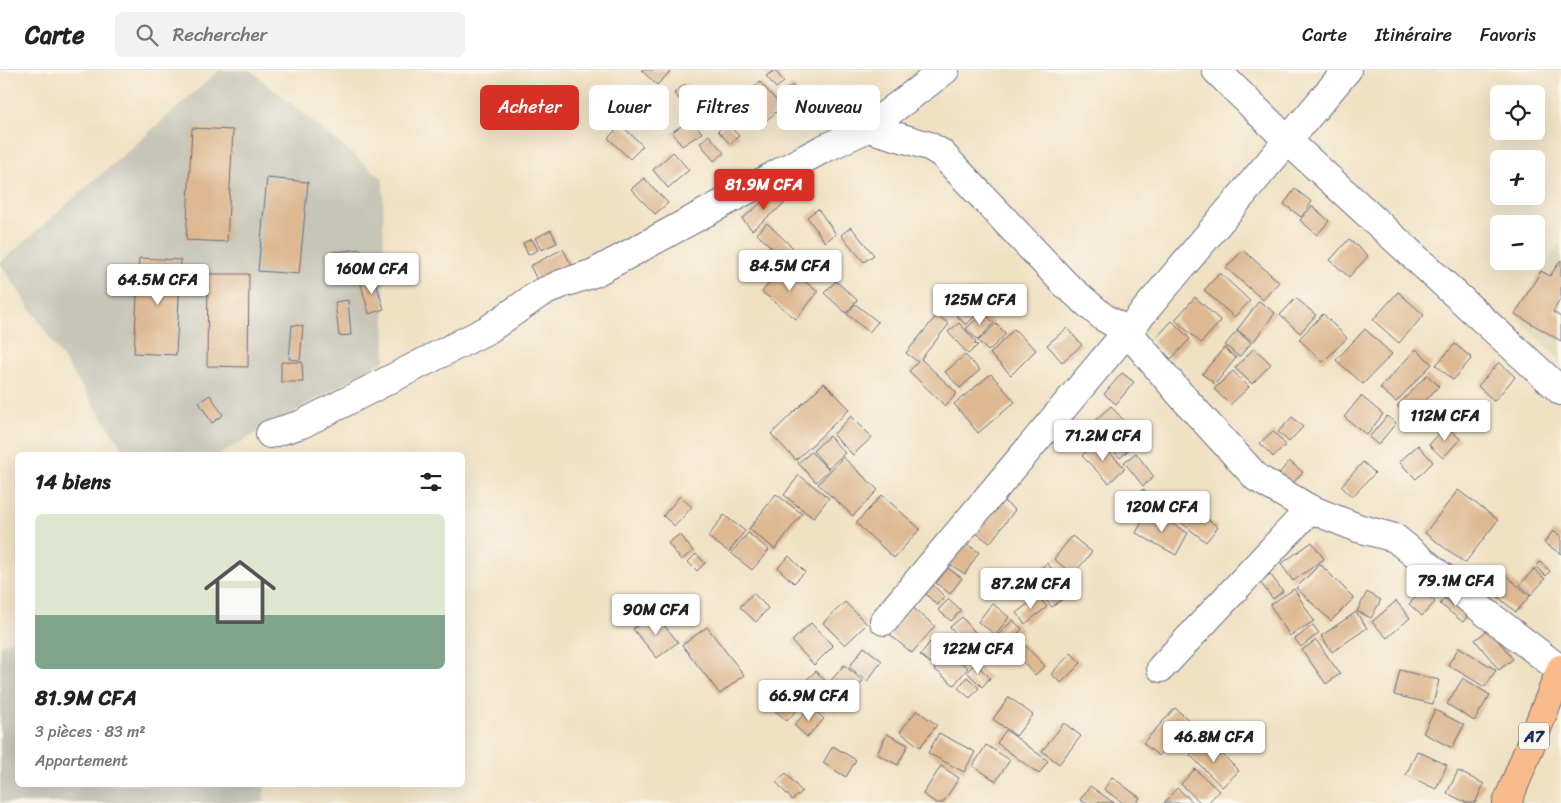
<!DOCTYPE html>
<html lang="fr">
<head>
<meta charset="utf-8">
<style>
	:root { --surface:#fff; --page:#f2f2f2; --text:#222; --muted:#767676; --line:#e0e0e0; --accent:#d93025 }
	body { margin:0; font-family:Sriracha,sans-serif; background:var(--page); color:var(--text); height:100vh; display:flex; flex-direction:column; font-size:19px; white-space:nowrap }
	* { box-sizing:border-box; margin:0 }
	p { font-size:16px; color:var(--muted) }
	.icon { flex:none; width:28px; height:28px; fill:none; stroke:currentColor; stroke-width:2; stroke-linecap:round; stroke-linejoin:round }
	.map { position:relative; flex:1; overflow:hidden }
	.details { position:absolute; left:15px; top:382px; width:450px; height:335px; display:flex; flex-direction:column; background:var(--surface); border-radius:8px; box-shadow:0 5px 20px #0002 }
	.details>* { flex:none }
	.banner { position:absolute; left:480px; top:15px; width:475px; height:45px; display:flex; gap:10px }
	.tools { position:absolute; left:1490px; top:15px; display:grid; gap:10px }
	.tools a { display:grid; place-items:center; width:55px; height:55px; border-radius:8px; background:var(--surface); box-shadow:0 5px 20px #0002; font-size:25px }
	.price { position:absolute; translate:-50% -42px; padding:0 11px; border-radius:5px; background:#fff; color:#222; font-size:16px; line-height:32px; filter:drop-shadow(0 1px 2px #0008) }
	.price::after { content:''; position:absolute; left:50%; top:30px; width:15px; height:11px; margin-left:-8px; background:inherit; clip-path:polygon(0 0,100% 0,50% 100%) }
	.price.current { background:var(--accent); color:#fff }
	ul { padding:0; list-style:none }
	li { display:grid; align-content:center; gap:10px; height:265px; padding:0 20px }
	li span { display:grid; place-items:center; height:155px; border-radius:8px; color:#555 }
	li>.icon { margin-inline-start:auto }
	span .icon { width:90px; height:90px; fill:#fffc; stroke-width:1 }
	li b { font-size:21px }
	h2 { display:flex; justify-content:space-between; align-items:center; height:60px; padding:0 20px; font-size:21px }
	.pill { padding:0 18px; border-radius:8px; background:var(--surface); box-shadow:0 5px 20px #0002; font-size:18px; line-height:45px }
	.pill.current { background:var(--accent); color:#fff }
	header { display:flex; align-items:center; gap:30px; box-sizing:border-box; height:70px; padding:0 25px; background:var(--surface); border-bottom:1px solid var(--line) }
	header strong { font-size:24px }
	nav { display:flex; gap:28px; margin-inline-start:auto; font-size:18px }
	.search { width:350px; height:45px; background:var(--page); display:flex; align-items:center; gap:12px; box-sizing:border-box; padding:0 18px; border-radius:8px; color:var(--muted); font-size:19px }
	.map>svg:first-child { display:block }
</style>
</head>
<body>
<header>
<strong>Carte</strong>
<div class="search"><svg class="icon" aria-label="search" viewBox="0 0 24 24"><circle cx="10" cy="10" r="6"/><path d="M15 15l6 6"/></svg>Rechercher</div>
<nav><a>Carte</a><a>Itinéraire</a><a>Favoris</a></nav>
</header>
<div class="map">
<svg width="1561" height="733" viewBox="0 0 1561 733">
	<rect width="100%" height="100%" fill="#fbf7ec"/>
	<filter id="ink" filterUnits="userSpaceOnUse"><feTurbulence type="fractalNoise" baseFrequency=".02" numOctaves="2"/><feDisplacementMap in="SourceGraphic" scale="10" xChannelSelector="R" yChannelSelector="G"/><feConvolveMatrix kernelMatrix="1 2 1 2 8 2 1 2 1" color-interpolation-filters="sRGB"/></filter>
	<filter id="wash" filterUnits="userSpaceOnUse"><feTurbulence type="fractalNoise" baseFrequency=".0096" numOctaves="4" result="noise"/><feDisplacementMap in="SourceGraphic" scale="20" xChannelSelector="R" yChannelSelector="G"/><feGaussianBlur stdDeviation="1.12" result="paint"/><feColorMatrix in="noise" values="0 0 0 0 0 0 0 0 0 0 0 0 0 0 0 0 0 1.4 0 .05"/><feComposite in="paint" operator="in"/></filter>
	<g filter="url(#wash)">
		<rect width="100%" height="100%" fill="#f0e1c3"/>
		<!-- built -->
		<polygon fill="#dcd4b6" points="1561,171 1561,291 1515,244"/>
		<!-- industrial -->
		<g fill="#c6c5b8">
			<polygon points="220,0 250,0 383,109 385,290 218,385 127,385 0,193"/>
			<polygon points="17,568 18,715 265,715 263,733 0,733 0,576"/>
		</g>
		<g id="blocks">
			<!-- building -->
			<g fill="#ddb891">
				<polygon points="641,0 672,0 657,15"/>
				<polygon points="775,0 784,12 776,18 766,6"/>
				<polygon points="760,12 782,37 763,53 741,28"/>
				<polygon points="685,14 695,26 684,35 674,23"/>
				<polygon points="792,15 813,40 802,50 780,25"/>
				<polygon points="621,21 636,37 618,54 603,38"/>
				<polygon points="692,49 702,63 682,76 672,62"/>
				<polygon points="726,53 739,66 730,74 718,61"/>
				<polygon points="621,55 643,76 630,89 608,68"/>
				<polygon points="192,58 233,60 227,172 186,170"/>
				<polygon points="709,65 724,83 714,91 700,73"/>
				<polygon points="673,82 689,100 668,118 653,100"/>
				<polygon points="267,108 308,112 299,204 258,201"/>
				<polygon points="644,108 668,133 655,144 631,119"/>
				<polygon points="1295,119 1312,132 1301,147 1284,134"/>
				<polygon points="775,121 785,133 752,160 742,149"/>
				<polygon points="1312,136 1329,151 1317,165 1300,150"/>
				<polygon points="818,139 836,164 825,172 807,147"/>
				<polygon points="767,153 793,178 783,188 757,164"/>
				<polygon points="851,157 874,185 864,192 841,165"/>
				<polygon points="551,160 557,173 541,180 535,168"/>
				<polygon points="532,169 538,180 528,185 523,173"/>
				<polygon points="1349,169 1368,186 1349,207 1330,190"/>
				<polygon points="361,179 363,196 335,199 333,182"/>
				<polygon points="563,179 572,196 539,213 530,196"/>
				<polygon points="1243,180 1279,212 1263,230 1226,198"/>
				<polygon points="139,188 181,190 176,285 134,283"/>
				<polygon points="1561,190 1561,228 1553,242 1561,247 1561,271 1515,244 1541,201 1550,206"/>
				<polygon points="784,195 818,222 796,249 762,222"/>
				<polygon points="1220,203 1250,231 1234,247 1204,220"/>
				<polygon points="208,204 249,204 248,297 207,296"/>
				<polygon points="374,207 384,239 369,244 360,211"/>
				<polygon points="836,211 857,230 846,243 824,223"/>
				<polygon points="1398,222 1424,245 1399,273 1373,250"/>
				<polygon points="969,224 983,239 976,245 962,231"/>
				<polygon points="1195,227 1221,251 1201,273 1175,250"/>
				<polygon points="1296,228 1316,245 1300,263 1280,245"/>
				<polygon points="348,230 351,265 339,266 335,232"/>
				<polygon points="959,230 975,246 966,255 950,239"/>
				<polygon points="1259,231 1275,243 1253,272 1237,260"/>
				<polygon points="855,234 878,252 869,262 847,244"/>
				<polygon points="983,242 994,253 978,270 966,259"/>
				<polygon points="1323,244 1347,268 1323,292 1299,269"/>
				<polygon points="937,245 949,254 921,289 957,323 945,336 909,301 918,292 906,283"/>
				<polygon points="1172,251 1190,269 1171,289 1153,271"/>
				<polygon points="959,253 976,272 974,274 978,275 968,284 948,262"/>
				<polygon points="996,254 1006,264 988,281 978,271"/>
				<polygon points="292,255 303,256 300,290 289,289"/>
				<polygon points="1067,258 1082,275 1062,292 1047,275"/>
				<polygon points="1014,259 1036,280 1011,305 990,284"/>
				<polygon points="1365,259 1392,284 1363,314 1336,290"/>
				<polygon points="1237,261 1251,273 1239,287 1225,275"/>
				<polygon points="1455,274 1472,288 1453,310 1436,295"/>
				<polygon points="1224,278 1236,288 1215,314 1202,304"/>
				<polygon points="1254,278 1271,294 1252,314 1235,298"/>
				<polygon points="1416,279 1432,294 1396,332 1380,318"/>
				<polygon points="965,285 980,300 960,318 945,302"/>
				<polygon points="281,292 302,292 303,312 281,312"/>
				<polygon points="1499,292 1515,307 1494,331 1478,316"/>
				<polygon points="1233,301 1249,317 1230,335 1214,319"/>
				<polygon points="1122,303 1134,312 1116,334 1104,324"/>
				<polygon points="991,304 1015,332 978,363 954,334"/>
				<polygon points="1427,305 1439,316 1410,347 1397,336"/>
				<polygon points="824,313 850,339 796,390 771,364"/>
				<polygon points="210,325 223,345 212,353 199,332"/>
				<polygon points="1361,326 1383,344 1367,365 1344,347"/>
				<polygon points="1111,336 1140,369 1120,388 1090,355"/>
				<polygon points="851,346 872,367 853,385 833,365"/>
				<polygon points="1387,346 1396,353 1378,375 1369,367"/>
				<polygon points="1292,347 1303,357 1289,372 1278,362"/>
				<polygon points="1446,356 1460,369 1443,388 1429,375"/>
				<polygon points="1273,361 1286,375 1273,387 1260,373"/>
				<polygon points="829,366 845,383 828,398 813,381"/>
				<polygon points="1097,370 1125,398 1109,413 1082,386"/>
				<polygon points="1418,375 1433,392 1416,409 1399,392"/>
				<polygon points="811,382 829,400 816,412 798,393"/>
				<polygon points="1136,383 1154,407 1143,416 1124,392"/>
				<polygon points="843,387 878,420 853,446 818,414"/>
				<polygon points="1289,391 1303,402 1292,414 1279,404"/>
				<polygon points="1363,392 1375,403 1352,427 1341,416"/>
				<polygon points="799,405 829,428 813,448 784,425"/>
				<polygon points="1143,419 1154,428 1136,450 1125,441"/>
				<polygon points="1458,420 1498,450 1465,493 1425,463"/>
				<polygon points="776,424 802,444 775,479 749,459"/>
				<polygon points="882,425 920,459 894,488 856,453"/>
				<polygon points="680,426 692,437 675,456 663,446"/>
				<polygon points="1001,429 1015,440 990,473 976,463"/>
				<polygon points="1190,436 1218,457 1206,472 1179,451"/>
				<polygon points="1148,440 1188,463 1176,485 1136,463"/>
				<polygon points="724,445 745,461 729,482 708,467"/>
				<polygon points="1553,461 1561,466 1561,484 1544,473"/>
				<polygon points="748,463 769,480 752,500 731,483"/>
				<polygon points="680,464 693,481 681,490 668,473"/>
				<polygon points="1072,466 1092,482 1073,505 1054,489"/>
				<polygon points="963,472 979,482 965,504 949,494"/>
				<polygon points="1312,472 1324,489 1293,511 1281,494"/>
				<polygon points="696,484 705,493 697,501 688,492"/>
				<polygon points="789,486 805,502 794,513 778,498"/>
				<polygon points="1540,492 1550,501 1546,506 1536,497"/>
				<polygon points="1047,493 1059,508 1040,524 1028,509"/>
				<polygon points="1320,494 1354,528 1331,551 1296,518"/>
				<polygon points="948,498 962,508 950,524 936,513"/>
				<polygon points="1534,499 1545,509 1531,525 1520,515"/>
				<polygon points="1499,500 1530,526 1516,542 1485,516"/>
				<polygon points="1270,504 1283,521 1273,529 1260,512"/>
				<polygon points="1062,510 1072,522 1052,537 1042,525"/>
				<polygon points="933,515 945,527 937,535 925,523"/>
				<polygon points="1294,519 1314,551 1290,566 1270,535"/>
				<polygon points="1423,520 1435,532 1422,546 1409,534"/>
				<polygon points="1367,522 1381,530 1371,548 1357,541"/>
				<polygon points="753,523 768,538 756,552 740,537"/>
				<polygon points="1449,523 1472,540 1463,552 1440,534"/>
				<polygon points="1038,526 1047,537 1025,554 1016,543"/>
				<polygon points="949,529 961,540 951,551 938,540"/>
				<polygon points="1396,531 1410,548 1387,568 1372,552"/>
				<polygon points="845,532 867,554 845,575 823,553"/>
				<polygon points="992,533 1009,547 996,565 978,552"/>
				<polygon points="912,537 935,556 912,583 889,564"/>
				<polygon points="1356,542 1367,558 1332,582 1321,566"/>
				<polygon points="654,543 678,572 657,588 633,559"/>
				<polygon points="962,547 979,567 967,577 950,557"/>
				<polygon points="1013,550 1022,559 1005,576 996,567"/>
				<polygon points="811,553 833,576 814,595 792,571"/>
				<polygon points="1313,555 1319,563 1301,577 1295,569"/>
				<polygon points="707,557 744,605 720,624 682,575"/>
				<polygon points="1489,559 1513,589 1499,600 1475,570"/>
				<polygon points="1316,570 1340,604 1326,614 1302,580"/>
				<polygon points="930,572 940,581 930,593 920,585"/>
				<polygon points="1022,572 1045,596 1035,605 1013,581"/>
				<polygon points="864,577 882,591 867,611 849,597"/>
				<polygon points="1459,577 1496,600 1485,617 1448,595"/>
				<polygon points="949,582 968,598 954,615 934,599"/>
				<polygon points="1071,583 1081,593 1061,613 1051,604"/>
				<polygon points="975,593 990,608 982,617 967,602"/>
				<polygon points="844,595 863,611 847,630 828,614 840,626 822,642 798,617 816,601 828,614"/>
				<polygon points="1400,600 1439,610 1433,634 1394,625"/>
				<polygon points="967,607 979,618 970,628 958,618"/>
				<polygon points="1463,608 1490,625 1474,651 1447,634"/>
				<polygon points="787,622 802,634 787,651 773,639"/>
				<polygon points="1009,627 1033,645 1016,666 993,649"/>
				<polygon points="811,637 824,649 807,667 794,655"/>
				<polygon points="1175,638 1191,652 1159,686 1143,673"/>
				<polygon points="917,640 937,655 920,677 900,662"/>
				<polygon points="1435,640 1464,655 1452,678 1423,663"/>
				<polygon points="1064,653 1081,666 1059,694 1042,681"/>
				<polygon points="1193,655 1203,664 1189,680 1179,671"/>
				<polygon points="1006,660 1048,691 1039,704 997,673"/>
				<polygon points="939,663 975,682 964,702 928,683"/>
				<polygon points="887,664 908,675 898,695 877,684"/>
				<polygon points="1206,668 1239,701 1222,717 1190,685"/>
				<polygon points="986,675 1010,690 996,711 973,696"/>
				<polygon points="833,676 856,690 846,707 823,693"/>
				<polygon points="1417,681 1447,695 1436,719 1406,705"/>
				<polygon points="941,696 959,708 943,733 936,733 923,724"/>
				<polygon points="1195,699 1219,721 1208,733 1201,733 1181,714"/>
				<polygon points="1458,701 1484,714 1475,733 1467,733 1447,723"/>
				<polygon points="786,703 802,722 792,730 776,712"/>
				<polygon points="1112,707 1140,728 1136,733 1123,733 1104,719"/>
				<polygon points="1090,716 1114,733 1085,733 1080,730"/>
				<polygon points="1177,718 1194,733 1164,733"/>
			</g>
		</g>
	</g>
	<g filter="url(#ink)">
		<use href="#blocks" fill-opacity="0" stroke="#666d81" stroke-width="1"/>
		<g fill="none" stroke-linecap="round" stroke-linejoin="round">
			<defs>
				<g id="minor">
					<polyline points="1216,0 1287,70 1561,321"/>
					<polyline points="868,58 929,76 941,83 1065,214 1103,247 1127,261 1180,324 1257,408 1310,439 1358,458 1395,468 1485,542 1561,600"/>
					<polyline points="270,364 302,354 489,259 539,224 561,214 594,203 821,80 868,58 945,0"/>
					<polyline points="884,551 1347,0"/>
					<polyline points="1161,598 1310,439"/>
				</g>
				<polyline id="major" points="1507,733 1561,599"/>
			</defs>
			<!-- minor casing -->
			<use href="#minor" stroke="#666d81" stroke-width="30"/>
			<!-- major casing -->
			<use href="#major" stroke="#666d81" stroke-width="30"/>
			<!-- minor -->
			<use href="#minor" stroke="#fff" stroke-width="28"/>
			<!-- major -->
			<use href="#major" stroke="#fabb8c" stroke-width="28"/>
		</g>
	</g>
	<g text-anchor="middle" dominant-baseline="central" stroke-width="4" stroke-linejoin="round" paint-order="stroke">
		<!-- shield labels -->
		<rect fill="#fbf7ec" stroke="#5e6b89" stroke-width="1" x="1519" y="652.5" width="30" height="27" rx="4"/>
		<g font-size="16" font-weight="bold" fill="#1b2f5e">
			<text x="1534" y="666">A7</text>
		</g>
	</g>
</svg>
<div class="tools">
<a><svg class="icon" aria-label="locate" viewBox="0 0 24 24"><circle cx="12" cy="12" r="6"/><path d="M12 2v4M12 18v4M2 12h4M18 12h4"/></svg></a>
<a>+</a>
<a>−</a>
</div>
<b class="price current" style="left:764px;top:141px">81.9M CFA</b>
<b class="price" style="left:790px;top:222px">84.5M CFA</b>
<b class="price" style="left:372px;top:225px">160M CFA</b>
<b class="price" style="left:158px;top:236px">64.5M CFA</b>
<b class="price" style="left:980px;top:256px">125M CFA</b>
<b class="price" style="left:1445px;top:372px">112M CFA</b>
<b class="price" style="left:1103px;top:392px">71.2M CFA</b>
<b class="price" style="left:1162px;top:463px">120M CFA</b>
<b class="price" style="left:1456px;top:537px">79.1M CFA</b>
<b class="price" style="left:1031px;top:540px">87.2M CFA</b>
<b class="price" style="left:656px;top:566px">90M CFA</b>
<b class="price" style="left:978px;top:605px">122M CFA</b>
<b class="price" style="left:809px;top:652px">66.9M CFA</b>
<b class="price" style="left:1214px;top:693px">46.8M CFA</b>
<div class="banner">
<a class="pill current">Acheter</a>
<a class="pill">Louer</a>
<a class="pill">Filtres</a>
<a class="pill">Nouveau</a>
</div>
<section class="details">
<h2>14 biens<svg class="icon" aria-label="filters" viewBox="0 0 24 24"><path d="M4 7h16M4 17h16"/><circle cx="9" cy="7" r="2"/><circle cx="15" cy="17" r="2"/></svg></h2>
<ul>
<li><span style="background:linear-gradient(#dfe7d0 65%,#7fa58c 0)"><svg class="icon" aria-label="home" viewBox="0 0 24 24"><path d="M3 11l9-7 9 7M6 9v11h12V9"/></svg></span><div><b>81.9M CFA</b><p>3 pièces · 83 m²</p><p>Appartement</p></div></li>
</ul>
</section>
</div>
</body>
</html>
